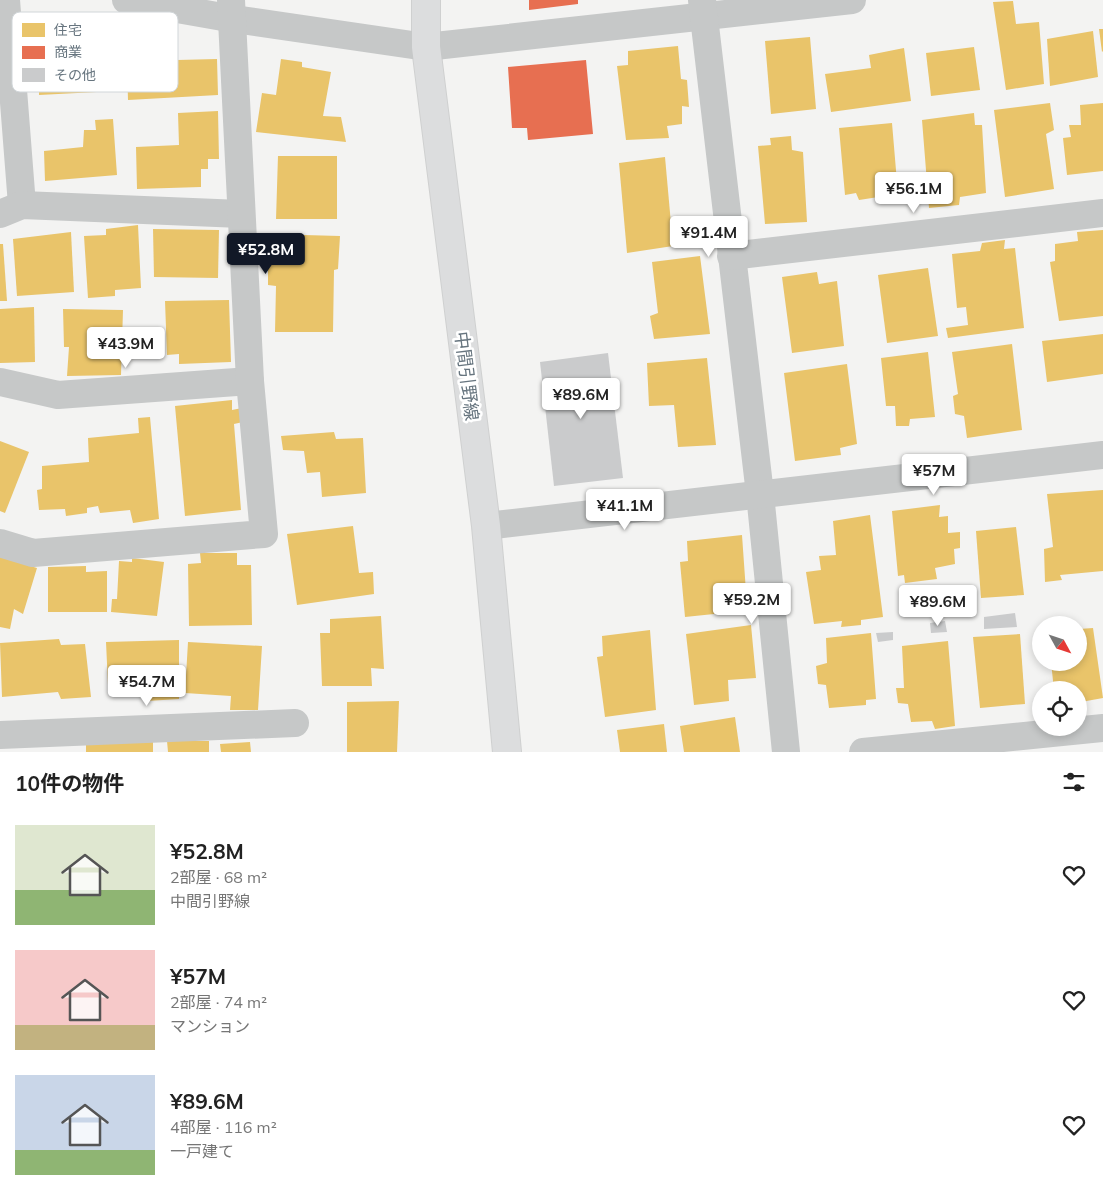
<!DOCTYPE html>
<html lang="ja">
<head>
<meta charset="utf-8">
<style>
	:root { --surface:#fff; --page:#f6f6f6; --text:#222; --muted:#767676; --accent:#111827 }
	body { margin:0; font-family:Mulish,"Noto Sans JP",sans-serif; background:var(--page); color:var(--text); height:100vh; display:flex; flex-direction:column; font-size:19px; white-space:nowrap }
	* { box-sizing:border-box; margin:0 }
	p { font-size:16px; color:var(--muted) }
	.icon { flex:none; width:28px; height:28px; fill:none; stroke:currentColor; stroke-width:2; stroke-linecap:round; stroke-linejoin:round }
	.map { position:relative; height:752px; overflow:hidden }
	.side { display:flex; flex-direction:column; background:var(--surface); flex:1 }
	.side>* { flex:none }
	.needle { width:32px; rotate:130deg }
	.buttons { position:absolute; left:1032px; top:616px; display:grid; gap:10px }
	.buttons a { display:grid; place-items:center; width:55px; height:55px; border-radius:50%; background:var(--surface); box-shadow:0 2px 8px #0003; font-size:25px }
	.price { position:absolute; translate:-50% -42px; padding:0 11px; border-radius:5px; background:#fff; color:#222; font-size:16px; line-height:32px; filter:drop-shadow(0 1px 2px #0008) }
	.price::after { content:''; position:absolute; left:50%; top:30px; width:15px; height:11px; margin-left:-8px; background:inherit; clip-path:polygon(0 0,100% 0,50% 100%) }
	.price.on { background:var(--accent); color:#fff }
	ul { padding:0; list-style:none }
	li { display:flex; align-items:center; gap:15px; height:125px; padding:0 15px }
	li span { display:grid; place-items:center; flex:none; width:140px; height:100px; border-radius:0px; color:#555 }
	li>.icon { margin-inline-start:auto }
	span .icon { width:60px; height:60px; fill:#fffc; stroke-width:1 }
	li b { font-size:21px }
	h2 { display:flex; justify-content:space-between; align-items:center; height:60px; padding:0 15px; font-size:21px }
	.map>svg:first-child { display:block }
</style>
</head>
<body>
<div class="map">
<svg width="1103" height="752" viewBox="0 0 1103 752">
	<rect width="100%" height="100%" fill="#f3f3f2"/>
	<!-- homes -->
	<g fill="#e9c46a">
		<polygon points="1013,1 1016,24 1039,22 1044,84 1006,90 993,2"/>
		<polygon points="1099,29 1103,29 1103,51 1102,52"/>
		<polygon points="1093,31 1098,77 1050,86 1047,39"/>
		<polygon points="810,37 816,109 771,114 765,41"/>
		<polygon points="114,41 116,91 39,95 39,58 58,56 58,42"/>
		<polygon points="678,46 681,79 687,80 689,107 682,106 682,124 667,126 669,138 626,140 617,66 628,65 628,51"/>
		<polygon points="974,47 980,90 931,96 926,53"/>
		<polygon points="904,48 911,101 831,112 825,74 871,68 869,55"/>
		<polygon points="177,50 177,60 217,59 218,95 128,100 127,66 146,64 143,53"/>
		<polygon points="281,59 302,62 302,67 331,72 323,116 341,117 346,142 256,132 262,93 276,95"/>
		<polygon points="1050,103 1054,130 1046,134 1054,189 1005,197 994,110"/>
		<polygon points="1103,103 1103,171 1067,175 1063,138 1071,137 1069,125 1081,125 1080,105"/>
		<polygon points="218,111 219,159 208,159 208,169 201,169 201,187 137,189 136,147 179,145 178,113"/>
		<polygon points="974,113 975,125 982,125 986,193 960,197 959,205 929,208 922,120"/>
		<polygon points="113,119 117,175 45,181 44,151 83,147 84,130 96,130 95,120"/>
		<polygon points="892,123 898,194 859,200 856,193 845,195 839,128"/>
		<polygon points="791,136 792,150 803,152 807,222 765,224 758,146 771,145 770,138"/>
		<polygon points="278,156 337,156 337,219 276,219"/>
		<polygon points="665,157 673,246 627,253 619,163"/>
		<polygon points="138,225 141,288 115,290 115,296 88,298 84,236 106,235 106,229"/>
		<polygon points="153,229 219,230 218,278 154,277"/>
		<polygon points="1103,230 1103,316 1059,321 1050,262 1055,261 1055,244 1078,241 1077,232"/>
		<polygon points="71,232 74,292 17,296 13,239"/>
		<polygon points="268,234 340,236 338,269 334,270 333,332 275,332 276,286 268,285"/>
		<polygon points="1005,240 1004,249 1015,248 1024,328 948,338 946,328 968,325 966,307 957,308 952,254 980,251 982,243"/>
		<polygon points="0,244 3,244 7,301 0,301"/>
		<polygon points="700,256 710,334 654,339 650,316 658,313 652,262"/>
		<polygon points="928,268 938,336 887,343 878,275"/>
		<polygon points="817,272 819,284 837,281 844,346 792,353 782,277"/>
		<polygon points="229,300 231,362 179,364 179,354 167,355 165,301"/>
		<polygon points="34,307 35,362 0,363 0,309"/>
		<polygon points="63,309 123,310 121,375 67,376 69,347 64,347"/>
		<polygon points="1103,334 1103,374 1047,382 1042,341"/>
		<polygon points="1012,344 1022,430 967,438 964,416 955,414 953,396 958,394 952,352"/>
		<polygon points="928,352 935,417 910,419 909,426 896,426 895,406 886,406 881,358"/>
		<polygon points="707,358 716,445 678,447 674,405 649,406 647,363"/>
		<polygon points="847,364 857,444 840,448 841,455 795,461 784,373"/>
		<polygon points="232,400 232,410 242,408 243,422 234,424 241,510 185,516 175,406"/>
		<polygon points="150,417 159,519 133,523 130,510 100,513 98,506 87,508 87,513 66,516 65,509 39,510 37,490 42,489 42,466 89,462 88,438 139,433 138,418"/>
		<polygon points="334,432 336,439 363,438 366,493 322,497 320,472 307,473 304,451 283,450 281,436"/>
		<polygon points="0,441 29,452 5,513 0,511"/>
		<polygon points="1103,490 1103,571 1060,575 1062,580 1045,582 1044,549 1053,547 1047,494"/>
		<polygon points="940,505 939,517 948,516 948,533 960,532 960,548 954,549 955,564 935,568 937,579 905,583 904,575 898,576 892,511"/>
		<polygon points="870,515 883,617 861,620 861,625 841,627 842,621 814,624 806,572 821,570 819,556 836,555 833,521"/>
		<polygon points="353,526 359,573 373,572 374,594 297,605 287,534"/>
		<polygon points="1016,527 1024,595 981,598 976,531"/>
		<polygon points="742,535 747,606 742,606 743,611 685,617 680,562 688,561 687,541"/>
		<polygon points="200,553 237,553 237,565 251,565 252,625 189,626 188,564 201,563"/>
		<polygon points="0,557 37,568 23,614 14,609 10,629 0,627"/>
		<polygon points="132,558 164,562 157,616 111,612 112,599 117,599 119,561 132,562"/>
		<polygon points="86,566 86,572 107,571 107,612 48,612 48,567"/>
		<polygon points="381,616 384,669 371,668 372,686 322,686 320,633 330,633 330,619"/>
		<polygon points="751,625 756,678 728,680 729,701 694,705 686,634"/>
		<polygon points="1093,628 1103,698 1081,702 1079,690 1054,690 1051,662 1079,662 1079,629"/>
		<polygon points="650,630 656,710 605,717 597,657 603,656 602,636"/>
		<polygon points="871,633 876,699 866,700 866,705 829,708 826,685 818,684 816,666 827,663 826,638"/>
		<polygon points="1020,634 1025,704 980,708 973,637"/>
		<polygon points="59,639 61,645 85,644 91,697 61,699 58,692 2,697 0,643"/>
		<polygon points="179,640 179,699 147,701 144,683 108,685 106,642"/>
		<polygon points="948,641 955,726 935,729 932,721 911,722 908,704 898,703 896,688 904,688 902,646"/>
		<polygon points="188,642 262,646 258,710 230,710 231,696 185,693"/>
		<polygon points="399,701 397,752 347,752 347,702"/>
		<polygon points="735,717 740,752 684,752 680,726"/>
		<polygon points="664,724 667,752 620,752 617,730"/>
		<polygon points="153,741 153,752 86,752 86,743"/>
		<polygon points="167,741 209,741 209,752 168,752"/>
		<polygon points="250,742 251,752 221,752 220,744"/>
	</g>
	<!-- shops -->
	<g fill="#e76f51">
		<polygon points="529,0 578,0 578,4 529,10"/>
		<polygon points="586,60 593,134 528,140 527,128 512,128 508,67"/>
	</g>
	<!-- building -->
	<g fill="#cacbcc">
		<polygon points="608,353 623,478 554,486 540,362"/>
		<polygon points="1015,613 1017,627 984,629 984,617"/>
		<polygon points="945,621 947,632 931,633 930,623"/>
		<polygon points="893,632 893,640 878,642 876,633"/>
	</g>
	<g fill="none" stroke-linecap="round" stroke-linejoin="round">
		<defs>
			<polyline id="major" points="426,0 426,47 486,526 507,752"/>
		</defs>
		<!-- major casing -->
		<use href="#major" stroke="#cfd0d0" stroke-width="30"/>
		<!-- minor -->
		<g stroke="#c6c8c8" stroke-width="28">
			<polyline points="6,0 22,205"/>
			<polyline points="126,0 234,19 426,47 852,0"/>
			<polyline points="702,0 760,494 786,752"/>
			<polyline points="0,214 22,205 241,214"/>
			<polyline points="731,256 1103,213"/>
			<polyline points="0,382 58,395 250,381"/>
			<polyline points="486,526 1103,455"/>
			<polyline points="0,543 33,553 264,534 250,381 231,0"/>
			<polyline points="0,735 295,723"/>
			<polyline points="863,752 1103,728"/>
		</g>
		<!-- major -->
		<use href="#major" stroke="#dcddde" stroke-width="28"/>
	</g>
	<g text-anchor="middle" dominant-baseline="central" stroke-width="5" stroke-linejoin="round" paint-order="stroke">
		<!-- street labels -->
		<g font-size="18" fill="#67757f" stroke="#fff">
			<text transform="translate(467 376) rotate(83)">中間引野線</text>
		</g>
	</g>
	<!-- legend -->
	<rect x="12" y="12" width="166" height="80" rx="8" fill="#fff" stroke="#d1d6d9" stroke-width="1"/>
	<rect x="22" y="23" width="23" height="14" fill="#e9c46a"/>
	<rect x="22" y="46" width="23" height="13" fill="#e76f51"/>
	<rect x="22" y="68" width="23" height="14" fill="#cacbcc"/>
	<g font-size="14" fill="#67757f">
		<text x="54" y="35">住宅</text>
		<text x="54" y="57">商業</text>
		<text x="54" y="80">その他</text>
	</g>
</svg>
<div class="buttons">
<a><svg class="needle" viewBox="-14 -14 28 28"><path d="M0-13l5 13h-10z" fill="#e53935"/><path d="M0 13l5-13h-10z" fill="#767676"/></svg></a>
<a><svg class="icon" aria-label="locate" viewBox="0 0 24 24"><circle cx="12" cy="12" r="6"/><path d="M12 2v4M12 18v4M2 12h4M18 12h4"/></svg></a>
</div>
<b class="price" style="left:914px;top:214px">¥56.1M</b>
<b class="price" style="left:709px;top:258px">¥91.4M</b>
<b class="price on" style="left:266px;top:275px">¥52.8M</b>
<b class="price" style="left:126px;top:369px">¥43.9M</b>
<b class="price" style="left:581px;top:420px">¥89.6M</b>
<b class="price" style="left:934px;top:496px">¥57M</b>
<b class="price" style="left:625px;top:531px">¥41.1M</b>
<b class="price" style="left:752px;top:625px">¥59.2M</b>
<b class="price" style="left:938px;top:627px">¥89.6M</b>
<b class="price" style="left:147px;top:707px">¥54.7M</b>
</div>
<section class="side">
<h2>10件の物件<svg class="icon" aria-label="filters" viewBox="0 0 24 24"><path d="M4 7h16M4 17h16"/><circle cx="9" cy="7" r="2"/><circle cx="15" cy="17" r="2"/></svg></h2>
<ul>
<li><span style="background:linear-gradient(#dfe7d0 65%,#8fb573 0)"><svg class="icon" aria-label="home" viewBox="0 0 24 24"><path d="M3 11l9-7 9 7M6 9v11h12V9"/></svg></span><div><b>¥52.8M</b><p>2部屋 · 68 m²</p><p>中間引野線</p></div><svg class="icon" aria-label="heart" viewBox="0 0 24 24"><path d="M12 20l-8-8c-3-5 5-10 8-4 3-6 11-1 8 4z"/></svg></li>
<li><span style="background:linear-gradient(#f6c9c9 75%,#c2b280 0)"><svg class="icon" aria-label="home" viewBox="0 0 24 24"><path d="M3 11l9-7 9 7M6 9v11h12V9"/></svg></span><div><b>¥57M</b><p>2部屋 · 74 m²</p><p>マンション</p></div><svg class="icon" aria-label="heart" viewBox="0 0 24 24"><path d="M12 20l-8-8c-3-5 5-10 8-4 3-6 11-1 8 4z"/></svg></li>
<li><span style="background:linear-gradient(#c9d6e8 75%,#8fb573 0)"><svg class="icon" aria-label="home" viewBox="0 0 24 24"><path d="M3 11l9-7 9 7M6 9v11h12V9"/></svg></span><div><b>¥89.6M</b><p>4部屋 · 116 m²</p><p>一戸建て</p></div><svg class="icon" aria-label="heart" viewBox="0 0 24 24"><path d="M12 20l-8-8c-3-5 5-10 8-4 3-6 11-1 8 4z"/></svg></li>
</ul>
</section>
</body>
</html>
